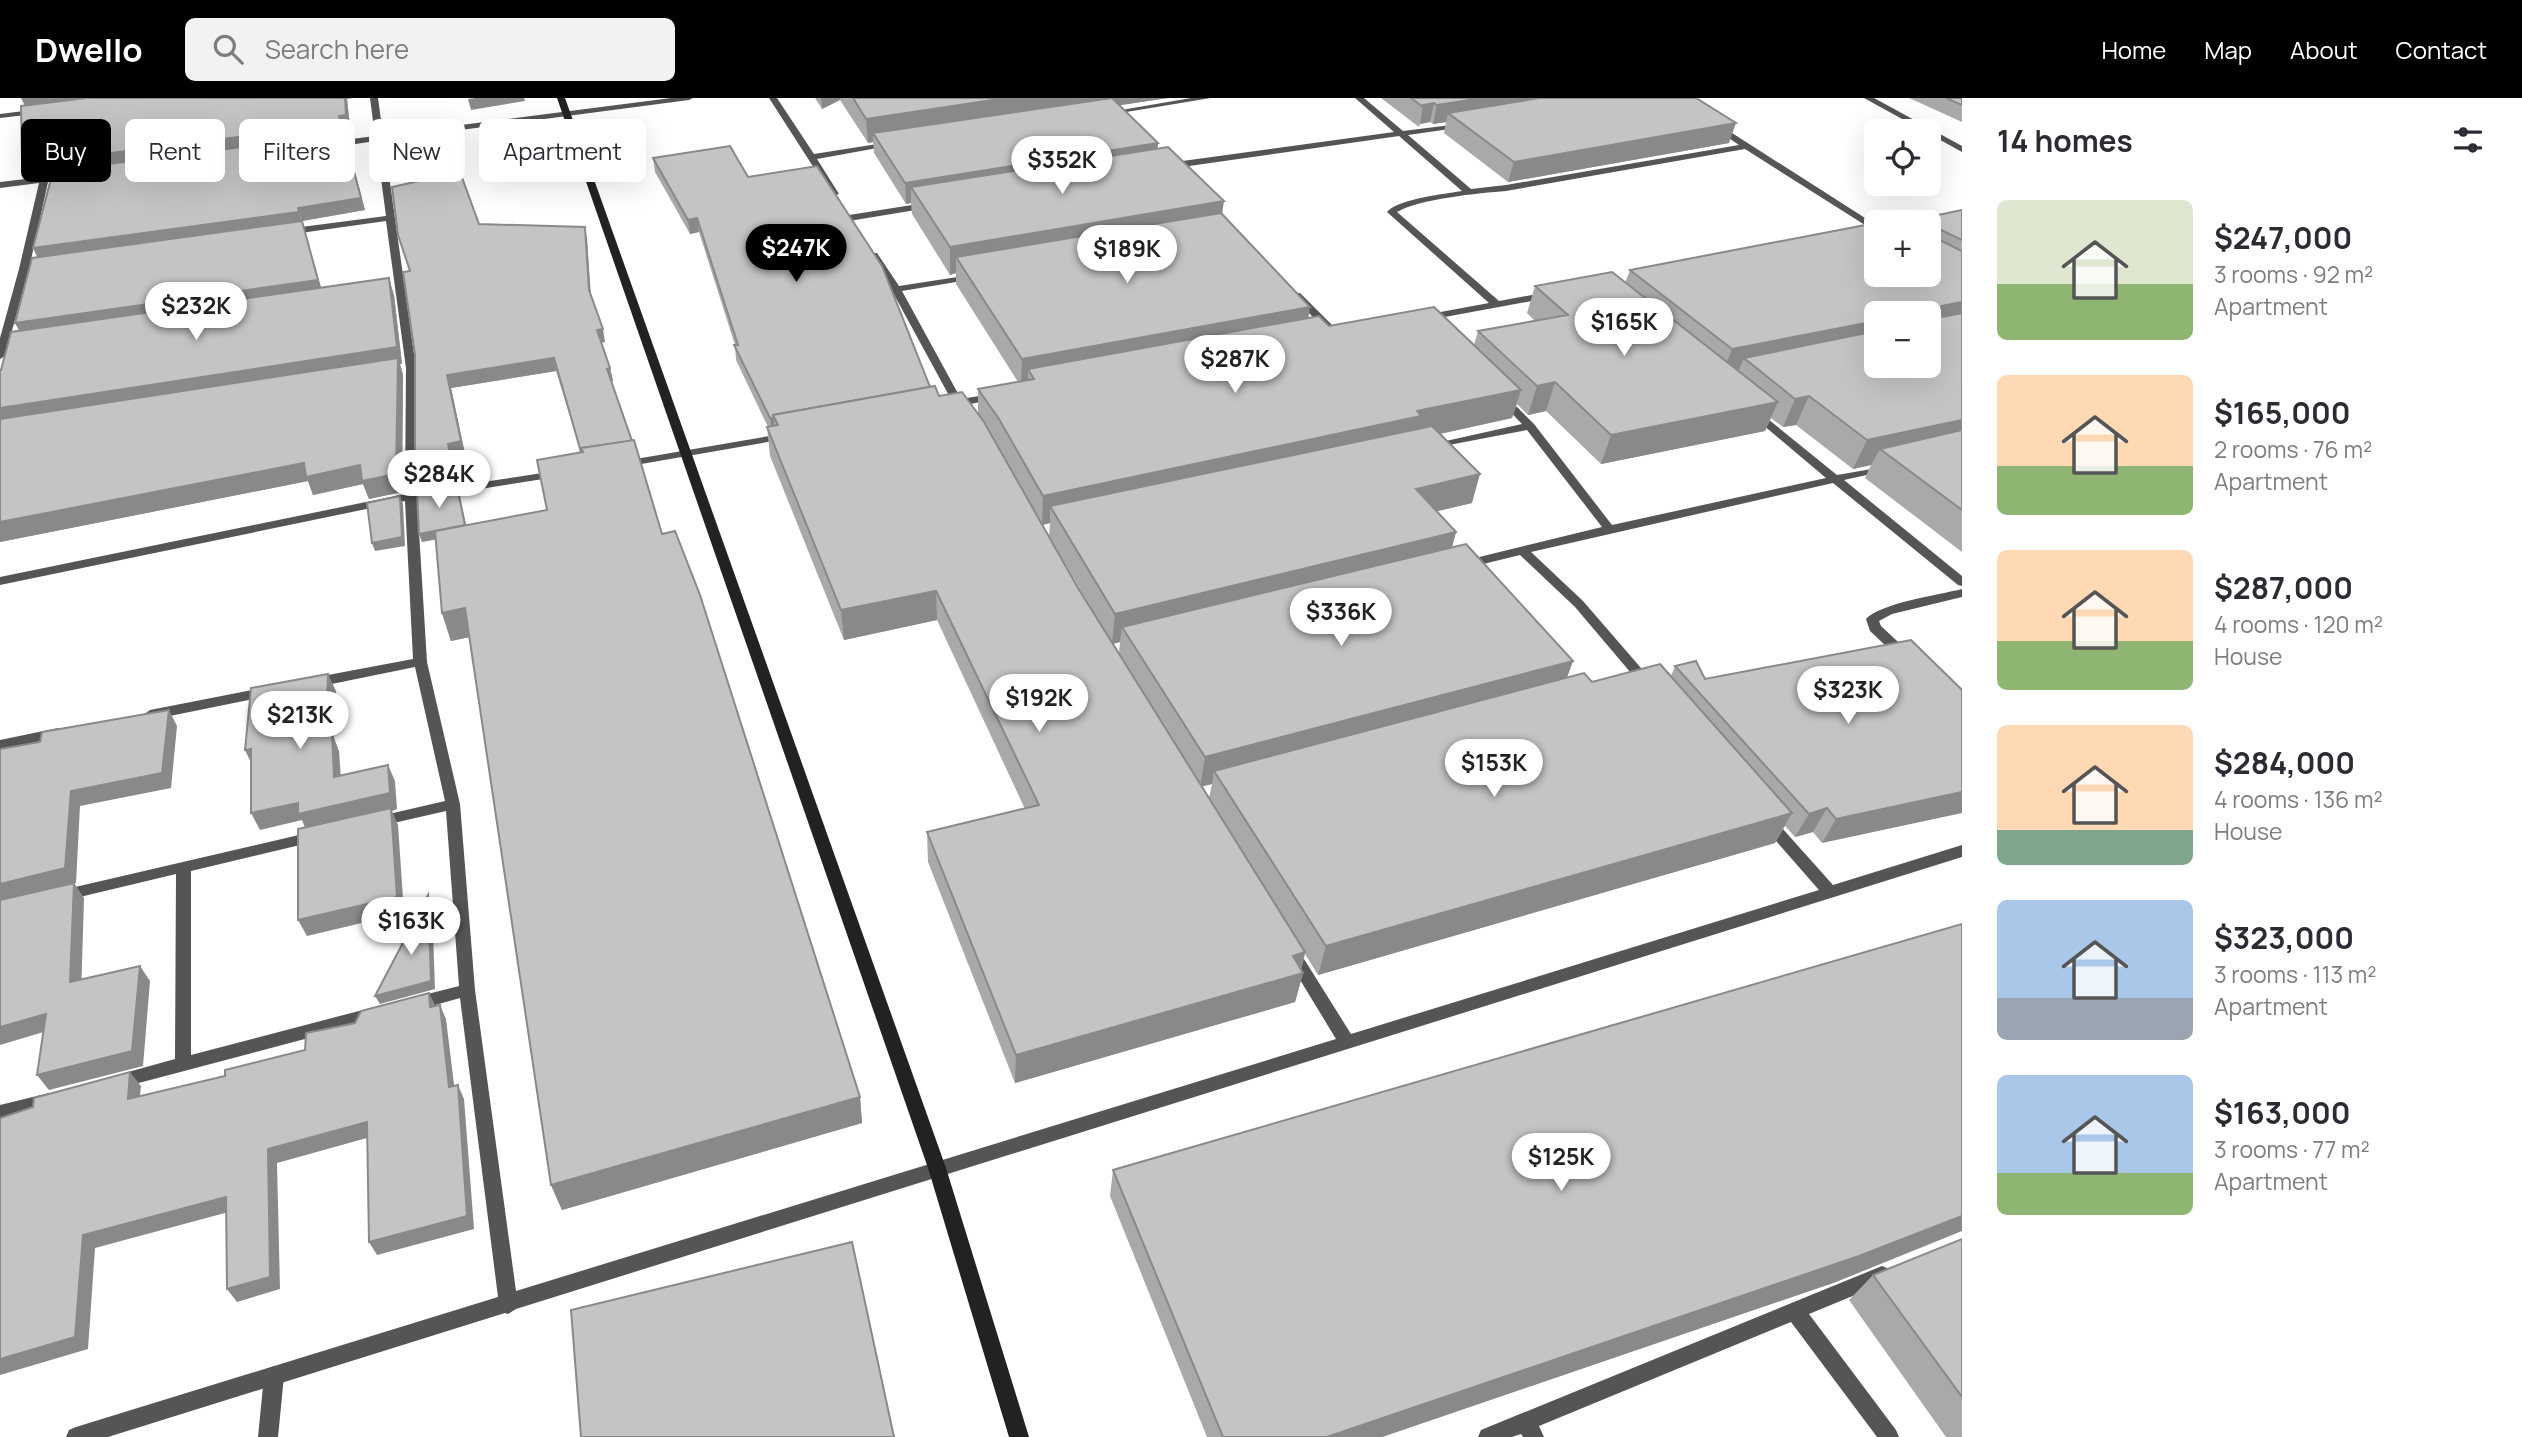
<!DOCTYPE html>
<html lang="en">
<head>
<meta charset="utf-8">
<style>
	:root { --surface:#fff; --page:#f2f2f3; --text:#2b2b33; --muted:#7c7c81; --accent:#000 }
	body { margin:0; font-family:Manrope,sans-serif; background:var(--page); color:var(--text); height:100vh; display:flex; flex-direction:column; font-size:26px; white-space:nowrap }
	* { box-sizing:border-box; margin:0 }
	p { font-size:23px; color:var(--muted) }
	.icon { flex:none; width:38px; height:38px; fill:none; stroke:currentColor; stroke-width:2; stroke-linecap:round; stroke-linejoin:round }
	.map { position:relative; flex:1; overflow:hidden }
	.sheet { display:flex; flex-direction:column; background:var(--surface); width:560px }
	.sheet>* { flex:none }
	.banner { position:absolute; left:21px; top:21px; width:665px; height:63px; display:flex; gap:14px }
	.tools { position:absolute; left:1864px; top:21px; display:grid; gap:14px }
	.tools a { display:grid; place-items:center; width:77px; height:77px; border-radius:10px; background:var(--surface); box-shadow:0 7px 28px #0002; font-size:35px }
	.price { position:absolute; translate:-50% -60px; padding:0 16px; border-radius:24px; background:#fff; color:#222; font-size:23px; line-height:46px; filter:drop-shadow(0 2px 4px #0008) }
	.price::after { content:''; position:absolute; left:50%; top:42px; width:21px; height:16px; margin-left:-10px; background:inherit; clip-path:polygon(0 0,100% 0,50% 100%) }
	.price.on { background:var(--accent); color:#fff }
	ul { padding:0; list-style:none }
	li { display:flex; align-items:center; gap:21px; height:175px; padding:0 35px }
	li span { display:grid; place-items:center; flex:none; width:196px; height:140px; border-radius:10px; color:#555 }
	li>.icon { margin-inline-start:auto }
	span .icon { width:84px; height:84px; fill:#fffc; stroke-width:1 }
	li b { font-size:30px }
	h2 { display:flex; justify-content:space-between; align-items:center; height:84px; padding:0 35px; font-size:30px }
	.tag { padding:0 24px; border-radius:10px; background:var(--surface); box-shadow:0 7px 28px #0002; font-size:24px; line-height:63px }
	.tag.on { background:var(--accent); color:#fff }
	header { display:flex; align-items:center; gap:42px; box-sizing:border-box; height:98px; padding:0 35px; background:var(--accent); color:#fff }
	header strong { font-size:33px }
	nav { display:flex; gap:38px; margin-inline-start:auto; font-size:24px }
	.search { width:490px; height:63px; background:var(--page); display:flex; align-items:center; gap:18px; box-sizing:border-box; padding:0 24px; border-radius:10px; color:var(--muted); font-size:26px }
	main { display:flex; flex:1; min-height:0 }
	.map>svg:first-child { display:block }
</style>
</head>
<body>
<header>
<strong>Dwello</strong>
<div class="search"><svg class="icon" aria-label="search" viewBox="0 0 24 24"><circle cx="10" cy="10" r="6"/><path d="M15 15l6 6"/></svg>Search here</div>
<nav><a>Home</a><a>Map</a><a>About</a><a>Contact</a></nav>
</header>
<main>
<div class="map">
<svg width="1962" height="1339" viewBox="0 0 1962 1339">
	<rect width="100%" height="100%" fill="#fff"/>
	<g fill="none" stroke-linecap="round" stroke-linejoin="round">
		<!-- lane -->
		<polygon fill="#555" fill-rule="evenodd" points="274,1268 281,1271 284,1278 278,1339 258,1339 264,1278 267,1271"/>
		<!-- street -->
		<g fill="#555" fill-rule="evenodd">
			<polygon points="370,0 378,0 383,37 671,0 693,0 689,2 384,42 416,270 417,394 556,373 562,376 556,379 417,401 427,564 460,706 475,892 516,1193 1336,941 1285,857 1287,853 1293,851 1299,853 1351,936 1819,792 1763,728 1761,724 1763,720 1773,720 1833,787 1962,747 1962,759 516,1211 508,1216 505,1215 108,1339 66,1339 69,1332 76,1329 498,1199 460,900 414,913 408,911 406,906 408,901 459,888 446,713 376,729 371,728 369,724 371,720 376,719 445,703 415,569 312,590 305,585 312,580 413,561 405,403 0,487 0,479 405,396 406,270 386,123 286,137 281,134 286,131 386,118 376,43 328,50 324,47 328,44 375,38"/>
			<polygon points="769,0 777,0 814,56 890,44 894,47 817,61 839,96 832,98"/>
			<polygon points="1191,0 1211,0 1108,17 1104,15"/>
			<path d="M1355,0H1364L1403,33L1467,25V29H1464L1408,37L1471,91L1506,87L1739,47L1711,28L1718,26L1876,127V134L1745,51L1506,93C1480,95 1418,101 1397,114L1499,203L1548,194L1553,197L1548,200L1423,223L1418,220L1419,218L1489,205L1387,114C1397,101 1445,96 1462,93L1399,38L1168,71L1164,68L1168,65L1394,34Z"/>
			<polygon points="1864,0 1874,0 1962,48 1962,54"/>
			<polygon points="40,11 44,13 43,15 0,20 0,16"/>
			<polygon points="68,76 71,77 71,81 48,84 29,171 5,258 0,261 0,240 19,171 39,85 0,90 0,84"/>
			<polygon points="931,104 935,107 934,109 849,123 844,120 849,117"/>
			<polygon points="871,155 877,155 899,188 977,176 979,178 974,181 902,193 961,301 997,295 1001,296 1001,300 965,307 966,310 961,313 955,309 947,308 947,304 952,303 891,191 869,157"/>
			<polygon points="1294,195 1300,195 1333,228 1333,232 1325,232 1294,199"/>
			<polygon points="1501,296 1505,297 1534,326 1612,427 1826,380 1749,315 1750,313 1758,313 1837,377 1889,368 1889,372 1844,382 1962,478 1962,488 1958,487 1833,385 1531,454 1583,503 1654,585 1647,590 1642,588 1575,509 1520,457 1463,471 1457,467 1459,464 1602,429 1527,332 1428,351 1428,347 1522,326 1496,299"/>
			<polygon points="787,335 793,338 791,340 624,369 618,366 624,363"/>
			<path d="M1962,491V499L1892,516L1879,523L1881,528L1911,556L1913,559L1911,562H1901L1870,533L1866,521C1881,505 1938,497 1962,491Z"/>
			<polygon points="268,589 273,591 275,594 273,597 150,622 143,617 150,612"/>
			<polygon points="58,630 63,632 65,635 63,638 0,652 0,642"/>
			<polygon points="316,733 321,734 323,738 321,742 191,773 191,957 374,909 380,911 382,916 380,921 116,991 110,989 108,984 110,979 175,961 176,776 63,803 58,801 55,797 58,793"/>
			<polygon points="49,995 55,997 57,1002 55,1007 0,1023 0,1007"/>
			<polygon points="1882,1168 1889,1171 1891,1177 1889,1183 1809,1216 1896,1332 1899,1339 1877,1339 1791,1224 1539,1328 1544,1339 1523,1339 1521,1336 1512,1339 1478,1339 1481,1332"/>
		</g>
		<!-- secondary -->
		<polygon fill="#222" fill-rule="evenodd" points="557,0 565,0 946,1070 1029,1339 1009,1339 928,1070"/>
	</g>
	<!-- wall -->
	<g fill="#a9a9a9" fill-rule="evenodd">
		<polygon points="21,0 352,0 347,1 350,29 343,30 365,112 302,123 321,190 394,197 402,266 400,266 403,277 402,394 369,401 363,386 313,397 308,383 0,444 0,272 1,272 19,232 15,225 38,160 53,73 27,72 22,60 25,7"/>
		<path d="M815,0H1168L1119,7L1158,45L1157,50L1222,115L1308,220L1329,228L1474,247L1478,233L1535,223L1527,215L1535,188L1625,185L1630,172L1914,122L1962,112V454L1865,380L1871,367L1853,371L1796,327L1783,329L1771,320L1765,333L1601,366L1546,313L1528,317L1517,306L1512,320L1440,336L1472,405L1437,413L1456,434L1452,449L1573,563L1567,579L1592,584L1671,578L1675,568L1705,581L1962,592L1822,745L1813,734L1795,739L1785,728L1775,745L1318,877L1305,856L1301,872L1303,875L1295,904L1015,985L928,764L927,734L1025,711L937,522L844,542L770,358L767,329H768L736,262L735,247L699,134L690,136L655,74L653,60L748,79L939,298L978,315V291L1018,284L956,186V175L950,177L912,116L911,105L906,106L874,55L873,44L868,45L840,2L822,11ZM1876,215H1928L1876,268ZM1050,425L1049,438L1092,512L1078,490L1043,427ZM1120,544L1119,555L1113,546ZM1212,686L1209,700L1202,688Z"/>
		<polygon points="1381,0 1696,0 1729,45 1508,84 1444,35 1446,24 1433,26 1430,24 1420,26 1419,29"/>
		<polygon points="1909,0 1962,0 1962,24"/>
		<polygon points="479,126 587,141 591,198 605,244 601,244 610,270 613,283 611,283 662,436 860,999 862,1025 562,1112 551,1087 470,539 451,543 442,515 436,441 422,444 460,397 466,427 547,412 581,354 556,273 451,290 465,356 452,358 458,385 420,391 415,378 415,257"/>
		<polygon points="1113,1072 1836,1184 1382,1339 1207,1339 1110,1098"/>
		<polygon points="1962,1141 1962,1339 1946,1339 1849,1202 1873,1177"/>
	</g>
	<!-- shaded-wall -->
	<g fill="#898989">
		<polygon points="21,0 107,0 26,10"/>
		<polygon points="345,0 352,0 347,1 350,29 343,30 365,112 302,123 298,110 61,74 56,62 339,18"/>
		<polygon points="475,0 524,0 525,3 471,12 468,1"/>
		<polygon points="821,0 840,0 840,2 822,11"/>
		<polygon points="1006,0 1168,0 878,44 873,35 873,44 868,45 866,21"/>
		<polygon points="1482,0 1596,0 1448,15 1446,24 1433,26 1437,7"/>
		<polygon points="1434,5 1430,24 1420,26 1423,7"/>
		<polygon points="1736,25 1729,45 1508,84 1514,64"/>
		<polygon points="1158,45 1156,65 911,89 911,105 906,106 905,85"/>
		<polygon points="1224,103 1220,130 956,159 956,175 950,177 950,149"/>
		<polygon points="299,114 323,196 23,239 15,225 39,163 33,150"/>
		<polygon points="697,120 699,134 690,136 688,122"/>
		<polygon points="585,129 587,141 591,204 589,192"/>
		<polygon points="389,180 394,197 402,266 400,266 403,277 402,394 369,401 363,386 313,397 308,383 0,444 0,424 398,266 0,329 0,310"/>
		<polygon points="1962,204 1962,229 1928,235 1941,208"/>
		<polygon points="1310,209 1306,236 1028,271 1028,288 1021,289 1022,261"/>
		<polygon points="1876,223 1876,248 1744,260 1737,276 1721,279 1732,251"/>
		<polygon points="603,231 605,244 600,245 597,232"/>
		<polygon points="554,260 556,273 451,290 465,356 452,358 458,385 420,391 415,378 448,346 447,277"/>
		<polygon points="610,270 613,283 609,283 607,271"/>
		<polygon points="1555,284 1546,313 1528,317 1537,288"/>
		<polygon points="1521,292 1512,320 1416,341 1050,408 1050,425 1042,427 1043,398 1417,313"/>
		<polygon points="1809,298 1796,327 1783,329 1795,301"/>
		<polygon points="1778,304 1765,333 1601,366 1611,337"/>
		<polygon points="770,320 774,320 775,335 772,335"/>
		<polygon points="1962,322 1962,347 1880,351 1871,367 1853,371 1867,342"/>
		<polygon points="1480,376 1472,405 1409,420 1416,391"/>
		<polygon points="457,389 468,435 422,444 419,436"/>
		<polygon points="400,398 403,406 405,448 375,453 372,445"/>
		<polygon points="1456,434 1448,464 1122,529 1120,544 1112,546 1115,516"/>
		<polygon points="936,493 937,522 844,542 841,512"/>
		<polygon points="465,510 474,538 451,543 442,515"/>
		<polygon points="1573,563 1562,593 1214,673 1212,686 1200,689 1205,659"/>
		<polygon points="328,576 336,593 334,640 339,653 342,696 334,679 326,636"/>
		<polygon points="169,612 177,628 171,690 80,708 76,785 74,785 84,800 81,898 0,804 0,786 71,693"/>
		<polygon points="251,651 253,669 245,652"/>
		<polygon points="388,667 395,683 397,711 392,713 398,727 404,815 307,838 298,822 306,732 302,722 260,732 251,715"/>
		<polygon points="1962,694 1962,715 1822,745 1836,721"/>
		<polygon points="1827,710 1813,734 1795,739 1809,716"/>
		<polygon points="1792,715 1775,745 1318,877 1326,848"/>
		<polygon points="428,797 432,806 435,891 380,906 375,898"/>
		<polygon points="1305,854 1300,876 1303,875 1295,904 1015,985 1016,957"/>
		<polygon points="140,868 150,883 143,968 49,992 37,977"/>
		<polygon points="429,895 436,909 430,909"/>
		<polygon points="440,907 446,921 456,1003 449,989"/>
		<polygon points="46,916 57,930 0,947 0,929"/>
		<polygon points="130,974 141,988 138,1015 128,1001"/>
		<polygon points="458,987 464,1001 474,1131 377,1157 369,1144"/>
		<polygon points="860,999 862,1025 562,1112 551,1087"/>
		<polygon points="367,1024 374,1038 277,1065 280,1191 237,1204 227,1191 268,1051"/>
		<polygon points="226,1099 236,1112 95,1150 88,1251 0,1277 0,1261 83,1137"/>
		<polygon points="1962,1118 1962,1133 1836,1184 1382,1339 1327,1339"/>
	</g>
	<!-- building -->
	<g fill="#c4c4c4" stroke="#898989" stroke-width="2">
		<polygon points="86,0 345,0 346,17 339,18 341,26 56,62 22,60 21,8"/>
		<polygon points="853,0 1006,0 866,21"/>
		<polygon points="1112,0 1158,45 905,85 873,35"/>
		<polygon points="1411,0 1482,0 1437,7 1434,5 1423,7 1423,9"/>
		<polygon points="1539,0 1696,0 1736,25 1514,64 1448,15"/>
		<polygon points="1946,0 1962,0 1962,7"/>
		<polygon points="344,36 361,100 298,110 299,114 33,150 53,73"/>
		<polygon points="730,48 748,79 817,68 882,168 930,289 773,317 774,320 770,320 734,247 738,247 697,120 688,122 653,60"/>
		<polygon points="1168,49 1224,103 950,149 911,89"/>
		<polygon points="460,74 479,126 585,129 589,192 603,231 597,232 610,270 607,271 632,343 581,350 582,353 581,354 554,260 447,277 461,343 448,346 454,372 415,378 415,257 403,174 410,173 398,137 392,89"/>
		<polygon points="1962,112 1962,142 1939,131 1940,142 1962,153 1962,204 1941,208 1939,216 1943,219 1962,215 1962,322 1867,342 1809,298 1795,301 1744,260 1876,233 1876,268 1928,268 1928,215 1876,215 1876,223 1732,251 1630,172 1876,125 1876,177 1928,177 1928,124 1879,124 1908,119 1914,122"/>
		<polygon points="1221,115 1310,209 1022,261 956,159"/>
		<polygon points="302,123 318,182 15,225 32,160"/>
		<polygon points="1612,174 1778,304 1611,337 1555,284 1537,288 1478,233 1568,217 1535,188"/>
		<polygon points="389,180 397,249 0,310 0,272 1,272 11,234"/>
		<polygon points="1434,209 1521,292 1417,313 1421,318 1043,398 999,321 978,291 1034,281 1028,271 1319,218 1329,228"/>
		<polygon points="398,260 396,376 362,383 360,367 306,379 304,365 0,424 0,321"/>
		<polygon points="935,288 939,298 962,294 984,324 1078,490 1305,854 1293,858 1303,875 1016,957 927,734 1039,707 936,493 841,512 767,329 778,327 773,317"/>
		<polygon points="1432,328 1480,376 1416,391 1456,434 1115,516 1050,408"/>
		<polygon points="1962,332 1962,412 1880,351"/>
		<polygon points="634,342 662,436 675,433 700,497 860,999 551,1087 465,510 442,515 435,433 547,412 537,362 583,354 581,350"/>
		<polygon points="457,389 465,427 419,436 417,395"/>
		<polygon points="400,398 402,439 372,445 367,405"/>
		<polygon points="1466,446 1573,563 1205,659 1122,529"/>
		<polygon points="1911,542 1962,592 1962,694 1836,721 1827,710 1809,716 1675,568 1696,563 1705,581"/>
		<polygon points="1660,566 1792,715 1326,848 1214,673 1584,575 1592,584"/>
		<polygon points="328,576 326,636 332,636 334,679 388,667 390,695 298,716 298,705 251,715 251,651 245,652 251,590"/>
		<polygon points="169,612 162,675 71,693 65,770 0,786 0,651 40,644 42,634"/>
		<polygon points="391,710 397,799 298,822 298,731"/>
		<polygon points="74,785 70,884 140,868 132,953 37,977 46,916 0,929 0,802"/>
		<polygon points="428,797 431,883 375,898"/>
		<polygon points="1962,826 1962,1118 1859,1158 1327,1339 1223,1339 1113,1072"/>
		<polygon points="429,895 430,909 440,907 449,989 458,987 467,1118 369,1144 367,1024 268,1051 270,1179 227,1191 226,1099 83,1137 75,1239 0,1261 0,1020 33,1009 34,1000 130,974 128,1001 225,978 225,972 305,952 306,935 355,925 361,913"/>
		<polygon points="1962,1141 1962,1299 1873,1177"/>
		<polygon points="852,1144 894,1339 581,1339 571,1212"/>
	</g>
</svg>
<div class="tools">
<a><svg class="icon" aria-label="locate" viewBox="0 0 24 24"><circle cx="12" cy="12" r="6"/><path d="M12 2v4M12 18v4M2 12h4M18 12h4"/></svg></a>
<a>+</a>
<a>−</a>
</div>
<b class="price" style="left:1062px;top:98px">$352K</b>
<b class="price on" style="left:796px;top:186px">$247K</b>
<b class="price" style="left:1127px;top:187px">$189K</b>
<b class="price" style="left:196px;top:244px">$232K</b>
<b class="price" style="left:1624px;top:260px">$165K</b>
<b class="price" style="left:1235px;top:297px">$287K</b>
<b class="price" style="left:439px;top:412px">$284K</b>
<b class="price" style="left:1341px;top:550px">$336K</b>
<b class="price" style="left:1848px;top:628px">$323K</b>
<b class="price" style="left:1039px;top:636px">$192K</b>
<b class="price" style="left:300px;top:653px">$213K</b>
<b class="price" style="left:1494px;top:701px">$153K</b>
<b class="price" style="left:411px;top:859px">$163K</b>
<b class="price" style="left:1561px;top:1095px">$125K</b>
<div class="banner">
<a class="tag on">Buy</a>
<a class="tag">Rent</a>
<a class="tag">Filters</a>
<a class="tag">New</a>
<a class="tag">Apartment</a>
</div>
</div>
<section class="sheet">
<h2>14 homes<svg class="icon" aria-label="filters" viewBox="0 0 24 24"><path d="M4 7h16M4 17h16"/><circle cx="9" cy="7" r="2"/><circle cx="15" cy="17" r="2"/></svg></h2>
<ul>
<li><span style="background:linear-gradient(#dfe7d0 60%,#8fb573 0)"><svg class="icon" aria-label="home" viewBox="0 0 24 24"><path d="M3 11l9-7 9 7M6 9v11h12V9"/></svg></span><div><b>$247,000</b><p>3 rooms · 92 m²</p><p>Apartment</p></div></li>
<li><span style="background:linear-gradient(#ffd9b3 65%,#8fb573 0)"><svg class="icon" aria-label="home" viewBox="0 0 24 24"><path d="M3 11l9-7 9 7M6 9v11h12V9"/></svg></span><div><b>$165,000</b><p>2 rooms · 76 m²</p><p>Apartment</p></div></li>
<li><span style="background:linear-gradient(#ffd9b3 65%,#8fb573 0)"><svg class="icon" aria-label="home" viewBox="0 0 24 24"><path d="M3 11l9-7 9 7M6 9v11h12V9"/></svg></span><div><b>$287,000</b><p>4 rooms · 120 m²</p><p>House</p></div></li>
<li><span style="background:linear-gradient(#ffd9b3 75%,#7fa58c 0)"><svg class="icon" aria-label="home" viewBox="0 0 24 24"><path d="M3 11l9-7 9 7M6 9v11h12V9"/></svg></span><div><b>$284,000</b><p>4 rooms · 136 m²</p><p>House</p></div></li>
<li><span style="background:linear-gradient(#a9c7e8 70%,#9aa5b1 0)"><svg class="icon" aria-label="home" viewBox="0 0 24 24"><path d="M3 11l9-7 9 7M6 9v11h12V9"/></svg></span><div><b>$323,000</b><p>3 rooms · 113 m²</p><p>Apartment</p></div></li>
<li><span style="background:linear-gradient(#a9c7e8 70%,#8fb573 0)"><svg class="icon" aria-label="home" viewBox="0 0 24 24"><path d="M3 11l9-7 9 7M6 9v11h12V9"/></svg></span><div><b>$163,000</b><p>3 rooms · 77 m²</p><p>Apartment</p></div></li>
</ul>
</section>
</main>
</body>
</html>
